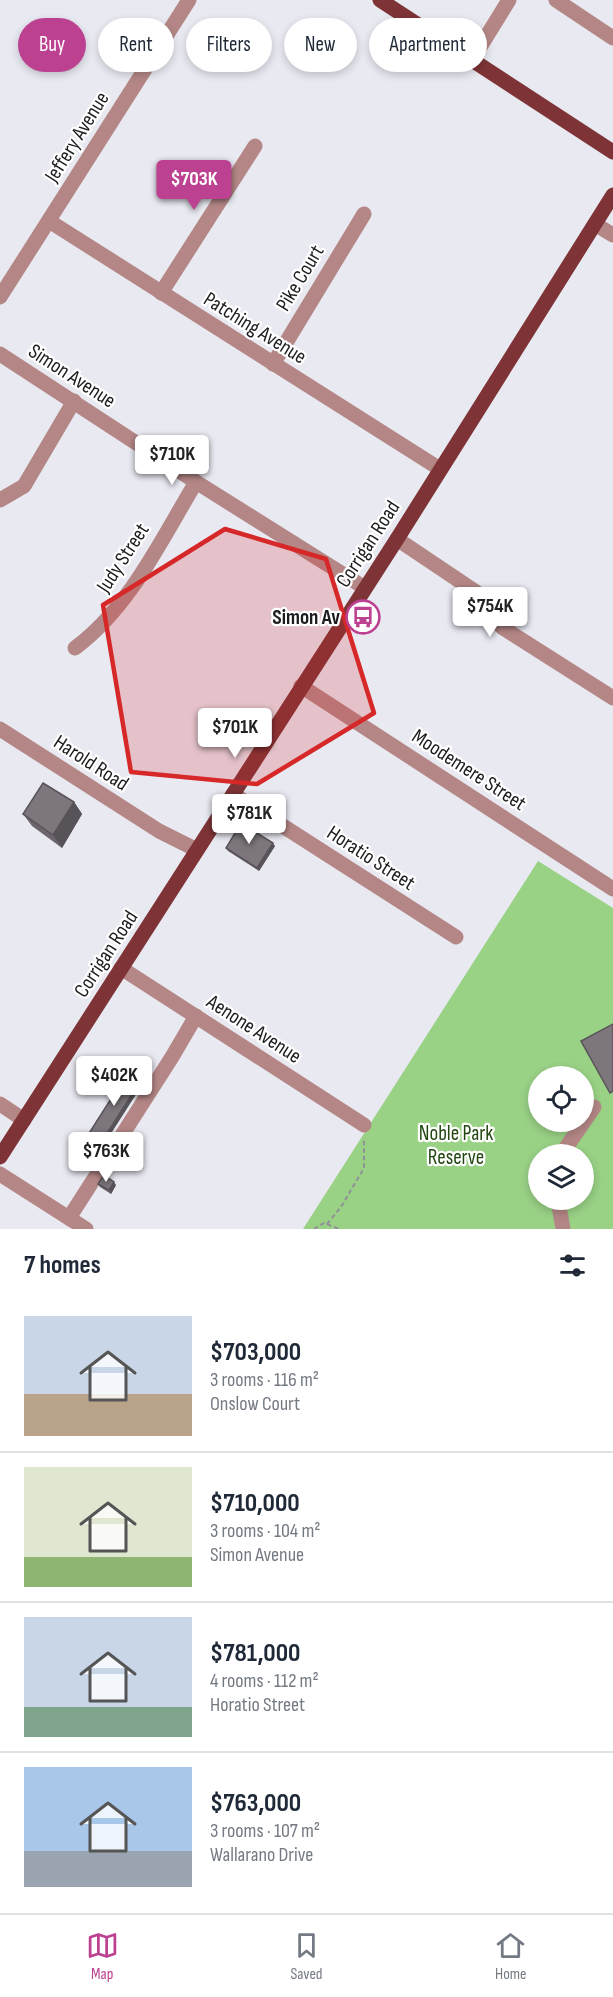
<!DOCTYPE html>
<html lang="en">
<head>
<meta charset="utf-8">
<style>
	:root { --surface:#fff; --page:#f2f2f3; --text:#1f2937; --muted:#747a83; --line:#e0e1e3; --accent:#bd4191 }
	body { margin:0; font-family:"Sofia Sans Condensed",sans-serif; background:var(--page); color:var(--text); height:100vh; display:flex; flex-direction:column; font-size:22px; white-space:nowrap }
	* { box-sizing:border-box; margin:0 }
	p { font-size:20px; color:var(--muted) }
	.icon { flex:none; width:33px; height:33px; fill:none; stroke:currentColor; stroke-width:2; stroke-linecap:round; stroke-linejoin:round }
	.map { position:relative; height:1229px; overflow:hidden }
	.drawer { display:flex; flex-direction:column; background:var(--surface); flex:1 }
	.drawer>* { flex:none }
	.hud { position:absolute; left:18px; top:18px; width:578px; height:54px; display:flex; gap:12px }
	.fabs { position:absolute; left:528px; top:1066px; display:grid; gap:12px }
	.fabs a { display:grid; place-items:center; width:66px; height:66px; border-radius:50%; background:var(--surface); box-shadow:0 3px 9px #0003; font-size:30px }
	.price { position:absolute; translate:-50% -51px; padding:0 14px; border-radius:6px; background:#fff; color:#222; font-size:20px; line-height:39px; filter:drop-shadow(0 2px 3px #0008) }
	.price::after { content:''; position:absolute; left:50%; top:36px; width:18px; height:14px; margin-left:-9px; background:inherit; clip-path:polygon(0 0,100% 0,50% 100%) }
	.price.active { background:var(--accent); color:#fff }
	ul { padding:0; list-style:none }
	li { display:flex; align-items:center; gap:18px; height:150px; padding:0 24px }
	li+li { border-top:2px solid var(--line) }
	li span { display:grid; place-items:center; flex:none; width:168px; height:120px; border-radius:0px; color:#555 }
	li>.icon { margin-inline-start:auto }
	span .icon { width:72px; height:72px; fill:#fffc; stroke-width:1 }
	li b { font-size:26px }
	h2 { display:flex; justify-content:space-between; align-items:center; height:72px; padding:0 24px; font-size:26px }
	.pill { padding:0 21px; border-radius:27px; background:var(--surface); box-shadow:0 3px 9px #0003; font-size:21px; line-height:54px }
	.pill.active { background:var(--accent); color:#fff }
	.tabs { display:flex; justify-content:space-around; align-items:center; height:84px; border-top:2px solid var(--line); background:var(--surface); font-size:16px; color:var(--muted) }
	.tabs a { display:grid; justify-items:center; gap:3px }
	.tabs .active { color:var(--accent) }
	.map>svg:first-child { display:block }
</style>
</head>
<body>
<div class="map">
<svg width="613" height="1229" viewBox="0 0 613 1229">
	<rect width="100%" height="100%" fill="#e9e9f2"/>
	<!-- green -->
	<path fill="#99d185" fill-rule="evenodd" d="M538,861L613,908V1229H303ZM538,1077H584V1122H538ZM538,1155H584V1200H538Z"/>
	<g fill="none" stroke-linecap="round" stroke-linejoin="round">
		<!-- path -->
		<g stroke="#909097" stroke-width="2" stroke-dasharray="4.5 3" stroke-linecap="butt">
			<polyline points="327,1224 341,1207 364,1168 364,1139"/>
			<polyline points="314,1229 324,1223 339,1229"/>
		</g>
		<!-- minor -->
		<g stroke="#b48786" stroke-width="15">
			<polyline points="556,0 613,38"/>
			<polyline points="472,60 509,0"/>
			<polyline points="49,221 440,469"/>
			<polyline points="595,224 613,235"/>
			<polyline points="161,293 255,146"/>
			<polyline points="0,297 189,0"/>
			<polyline points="0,354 196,482 365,588"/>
			<polyline points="273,364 364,214"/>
			<polyline points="0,500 24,486 74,401"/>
			<polyline points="397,539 476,592 490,616 503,628 613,698"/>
			<path d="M75,648C130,607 161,540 196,482"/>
			<polyline points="301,686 613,889"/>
			<polyline points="0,729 159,831 197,850"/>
			<polyline points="233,794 456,937"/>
			<polyline points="121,968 364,1125"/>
			<polyline points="0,1104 24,1120"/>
			<polyline points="564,1155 565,1149 594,1107"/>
			<polyline points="0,1174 86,1229"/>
			<polyline points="558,1200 563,1229"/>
			<polyline points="69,1218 172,1057 196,1016"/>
		</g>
		<!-- major -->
		<g stroke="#7e3436" stroke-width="15">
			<polyline points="380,0 613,152"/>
			<polyline points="0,1157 397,539 613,195"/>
		</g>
	</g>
	<!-- wall -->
	<g fill="#6c666c">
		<polygon points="74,802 82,814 62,848 32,826 23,814"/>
		<polygon points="275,846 259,871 228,851 226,848"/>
		<polygon points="143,1077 145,1080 101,1149 88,1141 86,1138"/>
		<polygon points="98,1184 116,1185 111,1194 100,1187"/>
	</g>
	<!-- shaded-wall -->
	<g fill="#585358">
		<polygon points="74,802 82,814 62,848 53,835"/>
		<polygon points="273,843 275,846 259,871 257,868"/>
		<polygon points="143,1077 145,1080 101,1149 99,1146"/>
		<polygon points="114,1182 116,1185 111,1194 109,1190"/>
	</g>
	<!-- building -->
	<g fill="#7d777d" stroke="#585358" stroke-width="1.5">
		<polygon points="43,783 74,802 53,835 23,814"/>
		<polygon points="241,823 273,843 257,868 226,848"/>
		<polygon points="613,1024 613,1091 610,1093 581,1041"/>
		<polygon points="130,1069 143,1077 99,1146 86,1138"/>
		<polygon points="104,1175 114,1182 109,1190 98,1184"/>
	</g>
	<!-- marked area -->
	<path fill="#d62828" fill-opacity="0.2" stroke="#d62828" stroke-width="4.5" stroke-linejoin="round" d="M225,529L326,559L374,713L257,784L131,772L103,605Z"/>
	<!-- icons -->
	<defs>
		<symbol id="bus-ring" viewBox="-11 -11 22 22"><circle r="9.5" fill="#fff" stroke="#bd4191" stroke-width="1.5"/><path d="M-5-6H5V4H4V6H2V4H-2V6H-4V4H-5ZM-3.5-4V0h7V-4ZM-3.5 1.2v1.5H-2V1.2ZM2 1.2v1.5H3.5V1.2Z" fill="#bd4191"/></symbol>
	</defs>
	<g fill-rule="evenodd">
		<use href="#bus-ring" x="344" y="598" width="38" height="38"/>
	</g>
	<g text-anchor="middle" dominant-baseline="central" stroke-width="4.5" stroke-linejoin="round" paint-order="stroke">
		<!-- street labels -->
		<g font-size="21" fill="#1d1d20" stroke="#fff">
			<text transform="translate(77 137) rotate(-58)">Jeffery Avenue</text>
			<text transform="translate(300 278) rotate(-59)">Pike Court</text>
			<text transform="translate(255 328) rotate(32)">Patching Avenue</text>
			<text transform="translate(72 376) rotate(33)">Simon Avenue</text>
			<text transform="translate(368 544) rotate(-57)">Corrigan Road</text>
			<text transform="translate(123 558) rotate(-57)">Judy Street</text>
			<text transform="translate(91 763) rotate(33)">Harold Road</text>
			<text transform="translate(469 770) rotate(33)">Moodemere Street</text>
			<text transform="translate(371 858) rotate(33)">Horatio Street</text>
			<text transform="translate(106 954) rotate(-57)">Corrigan Road</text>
			<text transform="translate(254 1029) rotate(33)">Aenone Avenue</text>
		</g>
		<!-- poi labels -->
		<g font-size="21" font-weight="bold" fill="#1d1d20" stroke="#fff" text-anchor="end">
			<text x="340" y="617">Simon Av</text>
		</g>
		<!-- park labels -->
		<g font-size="21" fill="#224711" stroke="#fff">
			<text x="456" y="1133">Noble Park<tspan x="456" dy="24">Reserve</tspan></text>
		</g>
	</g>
</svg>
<div class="fabs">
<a><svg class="icon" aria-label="locate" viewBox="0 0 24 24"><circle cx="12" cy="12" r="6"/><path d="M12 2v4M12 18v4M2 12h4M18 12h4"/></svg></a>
<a><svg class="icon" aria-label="layers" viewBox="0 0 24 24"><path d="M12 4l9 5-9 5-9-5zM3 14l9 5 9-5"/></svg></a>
</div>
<b class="price active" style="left:194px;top:211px">$703K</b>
<b class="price" style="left:172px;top:486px">$710K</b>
<b class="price" style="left:490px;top:638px">$754K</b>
<b class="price" style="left:235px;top:759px">$701K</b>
<b class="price" style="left:249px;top:845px">$781K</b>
<b class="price" style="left:114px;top:1107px">$402K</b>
<b class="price" style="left:106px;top:1183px">$763K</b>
<div class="hud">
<a class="pill active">Buy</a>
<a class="pill">Rent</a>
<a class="pill">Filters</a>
<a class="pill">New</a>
<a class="pill">Apartment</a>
</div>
</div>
<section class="drawer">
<h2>7 homes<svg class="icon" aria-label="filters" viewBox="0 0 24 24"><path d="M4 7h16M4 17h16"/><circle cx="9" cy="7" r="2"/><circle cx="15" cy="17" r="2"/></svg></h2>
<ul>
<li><span style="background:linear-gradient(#c9d6e8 65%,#b9a48a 0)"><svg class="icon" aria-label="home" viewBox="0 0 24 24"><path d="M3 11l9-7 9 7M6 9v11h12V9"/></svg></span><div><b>$703,000</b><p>3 rooms · 116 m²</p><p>Onslow Court</p></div></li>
<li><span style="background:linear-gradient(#dfe7d0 75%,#8fb573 0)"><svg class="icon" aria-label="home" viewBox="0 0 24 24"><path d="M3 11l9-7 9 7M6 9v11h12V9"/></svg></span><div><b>$710,000</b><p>3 rooms · 104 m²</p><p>Simon Avenue</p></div></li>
<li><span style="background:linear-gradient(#c9d6e8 75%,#7fa58c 0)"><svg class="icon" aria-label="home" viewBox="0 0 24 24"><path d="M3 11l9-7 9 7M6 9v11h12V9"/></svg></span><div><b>$781,000</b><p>4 rooms · 112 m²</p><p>Horatio Street</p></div></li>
<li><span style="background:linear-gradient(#a9c7e8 70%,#9aa5b1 0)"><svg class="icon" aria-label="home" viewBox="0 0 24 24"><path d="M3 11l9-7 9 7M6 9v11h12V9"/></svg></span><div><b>$763,000</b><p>3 rooms · 107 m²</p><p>Wallarano Drive</p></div></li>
</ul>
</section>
<nav class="tabs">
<a class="active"><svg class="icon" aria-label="map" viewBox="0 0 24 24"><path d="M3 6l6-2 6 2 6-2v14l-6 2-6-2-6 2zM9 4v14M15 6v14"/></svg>Map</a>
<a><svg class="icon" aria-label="saved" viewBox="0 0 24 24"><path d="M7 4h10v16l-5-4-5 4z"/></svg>Saved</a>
<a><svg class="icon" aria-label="home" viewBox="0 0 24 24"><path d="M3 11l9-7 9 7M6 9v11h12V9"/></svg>Home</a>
</nav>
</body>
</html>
